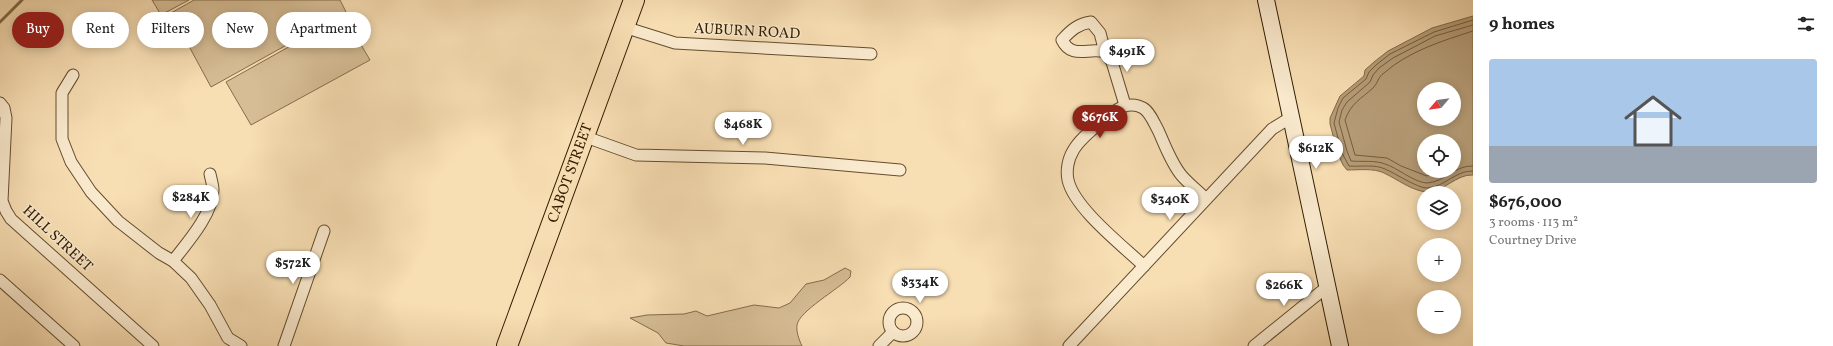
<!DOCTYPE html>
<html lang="en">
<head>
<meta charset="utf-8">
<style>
	:root { --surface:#fff; --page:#f6f6f6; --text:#222; --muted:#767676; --accent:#8f2418 }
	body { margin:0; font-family:Vollkorn,serif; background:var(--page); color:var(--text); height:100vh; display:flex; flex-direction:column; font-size:15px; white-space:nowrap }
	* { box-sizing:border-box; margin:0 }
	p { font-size:13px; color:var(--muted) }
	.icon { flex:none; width:22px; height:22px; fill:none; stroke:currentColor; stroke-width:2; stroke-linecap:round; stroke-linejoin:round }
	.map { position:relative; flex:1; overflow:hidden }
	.panel { display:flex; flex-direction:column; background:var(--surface); width:360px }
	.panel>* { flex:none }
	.hud { position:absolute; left:12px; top:12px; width:380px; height:36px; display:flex; gap:8px }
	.needle { width:26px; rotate:241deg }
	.tools { position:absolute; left:1417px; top:82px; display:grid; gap:8px }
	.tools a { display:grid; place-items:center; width:44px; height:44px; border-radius:50%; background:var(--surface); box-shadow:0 2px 10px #0003; font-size:20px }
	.price { position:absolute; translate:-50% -34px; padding:0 9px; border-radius:14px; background:#fff; color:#222; font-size:13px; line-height:26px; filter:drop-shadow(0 1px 2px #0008) }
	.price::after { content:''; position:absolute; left:50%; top:24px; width:12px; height:9px; margin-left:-6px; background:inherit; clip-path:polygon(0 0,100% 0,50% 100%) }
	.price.selected { background:var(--accent); color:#fff }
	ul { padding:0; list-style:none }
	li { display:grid; align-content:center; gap:8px; height:212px; padding:0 16px }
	li span { display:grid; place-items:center; height:124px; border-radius:4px; color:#555 }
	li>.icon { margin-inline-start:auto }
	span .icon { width:72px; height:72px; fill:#fffc; stroke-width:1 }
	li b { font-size:17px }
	h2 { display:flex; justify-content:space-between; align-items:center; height:48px; padding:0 16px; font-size:17px }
	.chip { padding:0 14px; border-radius:18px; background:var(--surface); box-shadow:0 2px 10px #0003; font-size:14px; line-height:36px }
	.chip.selected { background:var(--accent); color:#fff }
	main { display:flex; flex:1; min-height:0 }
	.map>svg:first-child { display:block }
</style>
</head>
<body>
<main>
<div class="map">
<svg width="1473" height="346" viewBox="0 0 1473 346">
	<rect width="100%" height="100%" fill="#f8deb3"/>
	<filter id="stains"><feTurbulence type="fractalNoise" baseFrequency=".005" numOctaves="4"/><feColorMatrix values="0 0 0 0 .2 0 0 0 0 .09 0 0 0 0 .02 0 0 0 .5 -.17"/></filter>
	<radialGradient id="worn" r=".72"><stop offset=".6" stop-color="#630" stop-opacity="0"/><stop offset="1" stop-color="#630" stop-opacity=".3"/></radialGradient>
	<!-- green -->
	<g fill="#d6bd95" stroke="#846d4b">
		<polygon points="152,0 189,0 161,15"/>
		<polygon points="194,0 340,0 346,12 211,87 171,13"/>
		<polygon points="344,16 370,60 251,125 226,82"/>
		<path d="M845,268L851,271L850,277C839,289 799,311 797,325C796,331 799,340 802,346H684L666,343L658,333L630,318L647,315L684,314L696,311L707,316L754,305L779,308L790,303L806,284L824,280Z"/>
	</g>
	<!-- water -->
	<path fill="#b59c76" stroke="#816947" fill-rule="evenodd" d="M1473,16V175C1456,174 1444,192 1427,192C1412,191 1397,179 1384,173C1374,168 1358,170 1347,170L1343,165L1338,154L1330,124V118L1340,96L1364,76L1365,70L1374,62L1388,51L1432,28ZM1424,89H1454V119H1424ZM1424,141H1454V171H1424Z"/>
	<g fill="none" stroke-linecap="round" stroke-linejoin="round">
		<!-- shore -->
		<g stroke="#745c3c" stroke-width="1">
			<path d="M1473,20L1434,32L1390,54L1376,65L1369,72L1366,79L1343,98L1338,108L1334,123L1342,153L1349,166C1360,167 1375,164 1385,169C1395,173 1417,188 1427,188C1445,187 1456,170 1473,171"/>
			<path d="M1473,25L1435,36L1393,58L1379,68L1373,75L1370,82L1347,102L1342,110L1339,122L1347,151L1351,161C1362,162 1375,160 1385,164C1396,167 1415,183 1427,183C1445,182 1455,165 1473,166"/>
			<path d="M1443,171L1427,176L1401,166L1387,158L1355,155L1345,120C1351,103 1361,99 1373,88C1378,83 1378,77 1384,73C1409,51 1442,41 1473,31"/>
		</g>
		<!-- stream -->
		<polyline stroke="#816947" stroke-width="3" points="0,22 22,0"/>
		<defs>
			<g id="street">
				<path d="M1091,22L1100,33L1105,52C1089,47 1072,60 1062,40C1071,30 1078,24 1091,22Z"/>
				<polyline points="624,27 675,43 871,54"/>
				<polyline points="1105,52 1112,62 1125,105"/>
				<polyline points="73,75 62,93 62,139 71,162 91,192 118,221 159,253 173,261 191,278 210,305 228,338 241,346"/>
				<polyline points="0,103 4,108 6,118 2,201 6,211 11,219 153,346"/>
				<polyline points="583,136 636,155 765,158 900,170"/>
				<path d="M173,261C187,243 213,214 213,190C213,185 211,179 210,174"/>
				<path d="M1144,266C1123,246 1074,208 1068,180C1066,171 1068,159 1073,151C1080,138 1095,128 1105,119C1116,109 1129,100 1143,108C1150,112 1154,123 1158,130C1165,145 1171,163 1182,176C1189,184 1198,191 1206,199"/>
				<polyline points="0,280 74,346"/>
				<circle cx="903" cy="322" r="14"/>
				<polyline points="284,346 324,231"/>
				<polyline points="879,346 893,332"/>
				<polyline points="1069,346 1272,129 1290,118"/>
				<polyline points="1254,346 1328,286"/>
			</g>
			<polyline id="secondary" points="1266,0 1340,346"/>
			<g id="highway">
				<path id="s1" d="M507,346L634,0"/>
			</g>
		</defs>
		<!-- street casing -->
		<use href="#street" stroke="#644d2e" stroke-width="13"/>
		<!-- secondary casing -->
		<use href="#secondary" stroke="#321d01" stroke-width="18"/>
		<!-- highway casing -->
		<use href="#highway" stroke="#321d01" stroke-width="22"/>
		<!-- street -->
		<use href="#street" stroke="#faeace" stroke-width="11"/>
		<!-- secondary -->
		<use href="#secondary" stroke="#faeace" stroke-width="16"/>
		<!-- highway -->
		<use href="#highway" stroke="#f8deb3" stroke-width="20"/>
	</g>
	<g text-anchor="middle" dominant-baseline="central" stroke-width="3" stroke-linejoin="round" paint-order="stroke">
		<!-- street labels -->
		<g font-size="15" fill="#321d01" stroke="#faeace">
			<text transform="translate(747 32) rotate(3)">AUBURN ROAD</text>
			<text stroke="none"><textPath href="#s1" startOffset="184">CABOT STREET</textPath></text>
			<text transform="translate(57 239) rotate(43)">HILL STREET</text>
		</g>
	</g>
	<rect width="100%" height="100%" filter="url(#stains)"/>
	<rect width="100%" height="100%" fill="url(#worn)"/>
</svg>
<div class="tools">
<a><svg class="needle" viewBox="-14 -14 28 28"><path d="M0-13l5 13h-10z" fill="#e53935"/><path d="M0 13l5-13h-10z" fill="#767676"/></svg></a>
<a><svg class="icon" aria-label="locate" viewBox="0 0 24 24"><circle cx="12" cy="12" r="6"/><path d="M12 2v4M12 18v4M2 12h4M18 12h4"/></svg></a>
<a><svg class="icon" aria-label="layers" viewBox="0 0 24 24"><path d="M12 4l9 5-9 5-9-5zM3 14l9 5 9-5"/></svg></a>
<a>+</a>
<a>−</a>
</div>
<b class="price" style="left:1127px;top:73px">$491K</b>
<b class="price selected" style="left:1100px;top:139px">$676K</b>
<b class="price" style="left:743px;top:146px">$468K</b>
<b class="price" style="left:1316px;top:170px">$612K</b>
<b class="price" style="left:191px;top:219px">$284K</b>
<b class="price" style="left:1170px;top:221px">$340K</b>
<b class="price" style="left:293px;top:285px">$572K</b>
<b class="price" style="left:920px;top:304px">$334K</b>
<b class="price" style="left:1284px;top:307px">$266K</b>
<div class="hud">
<a class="chip selected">Buy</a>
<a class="chip">Rent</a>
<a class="chip">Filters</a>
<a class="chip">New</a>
<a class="chip">Apartment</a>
</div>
</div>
<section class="panel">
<h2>9 homes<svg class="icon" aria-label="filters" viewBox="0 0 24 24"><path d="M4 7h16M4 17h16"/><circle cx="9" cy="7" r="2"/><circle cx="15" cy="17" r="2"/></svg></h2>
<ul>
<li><span style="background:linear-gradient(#a9c7e8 70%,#9aa5b1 0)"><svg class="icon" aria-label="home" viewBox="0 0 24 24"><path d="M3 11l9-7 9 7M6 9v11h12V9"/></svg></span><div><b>$676,000</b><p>3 rooms · 113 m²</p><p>Courtney Drive</p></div></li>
</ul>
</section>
</main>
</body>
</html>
